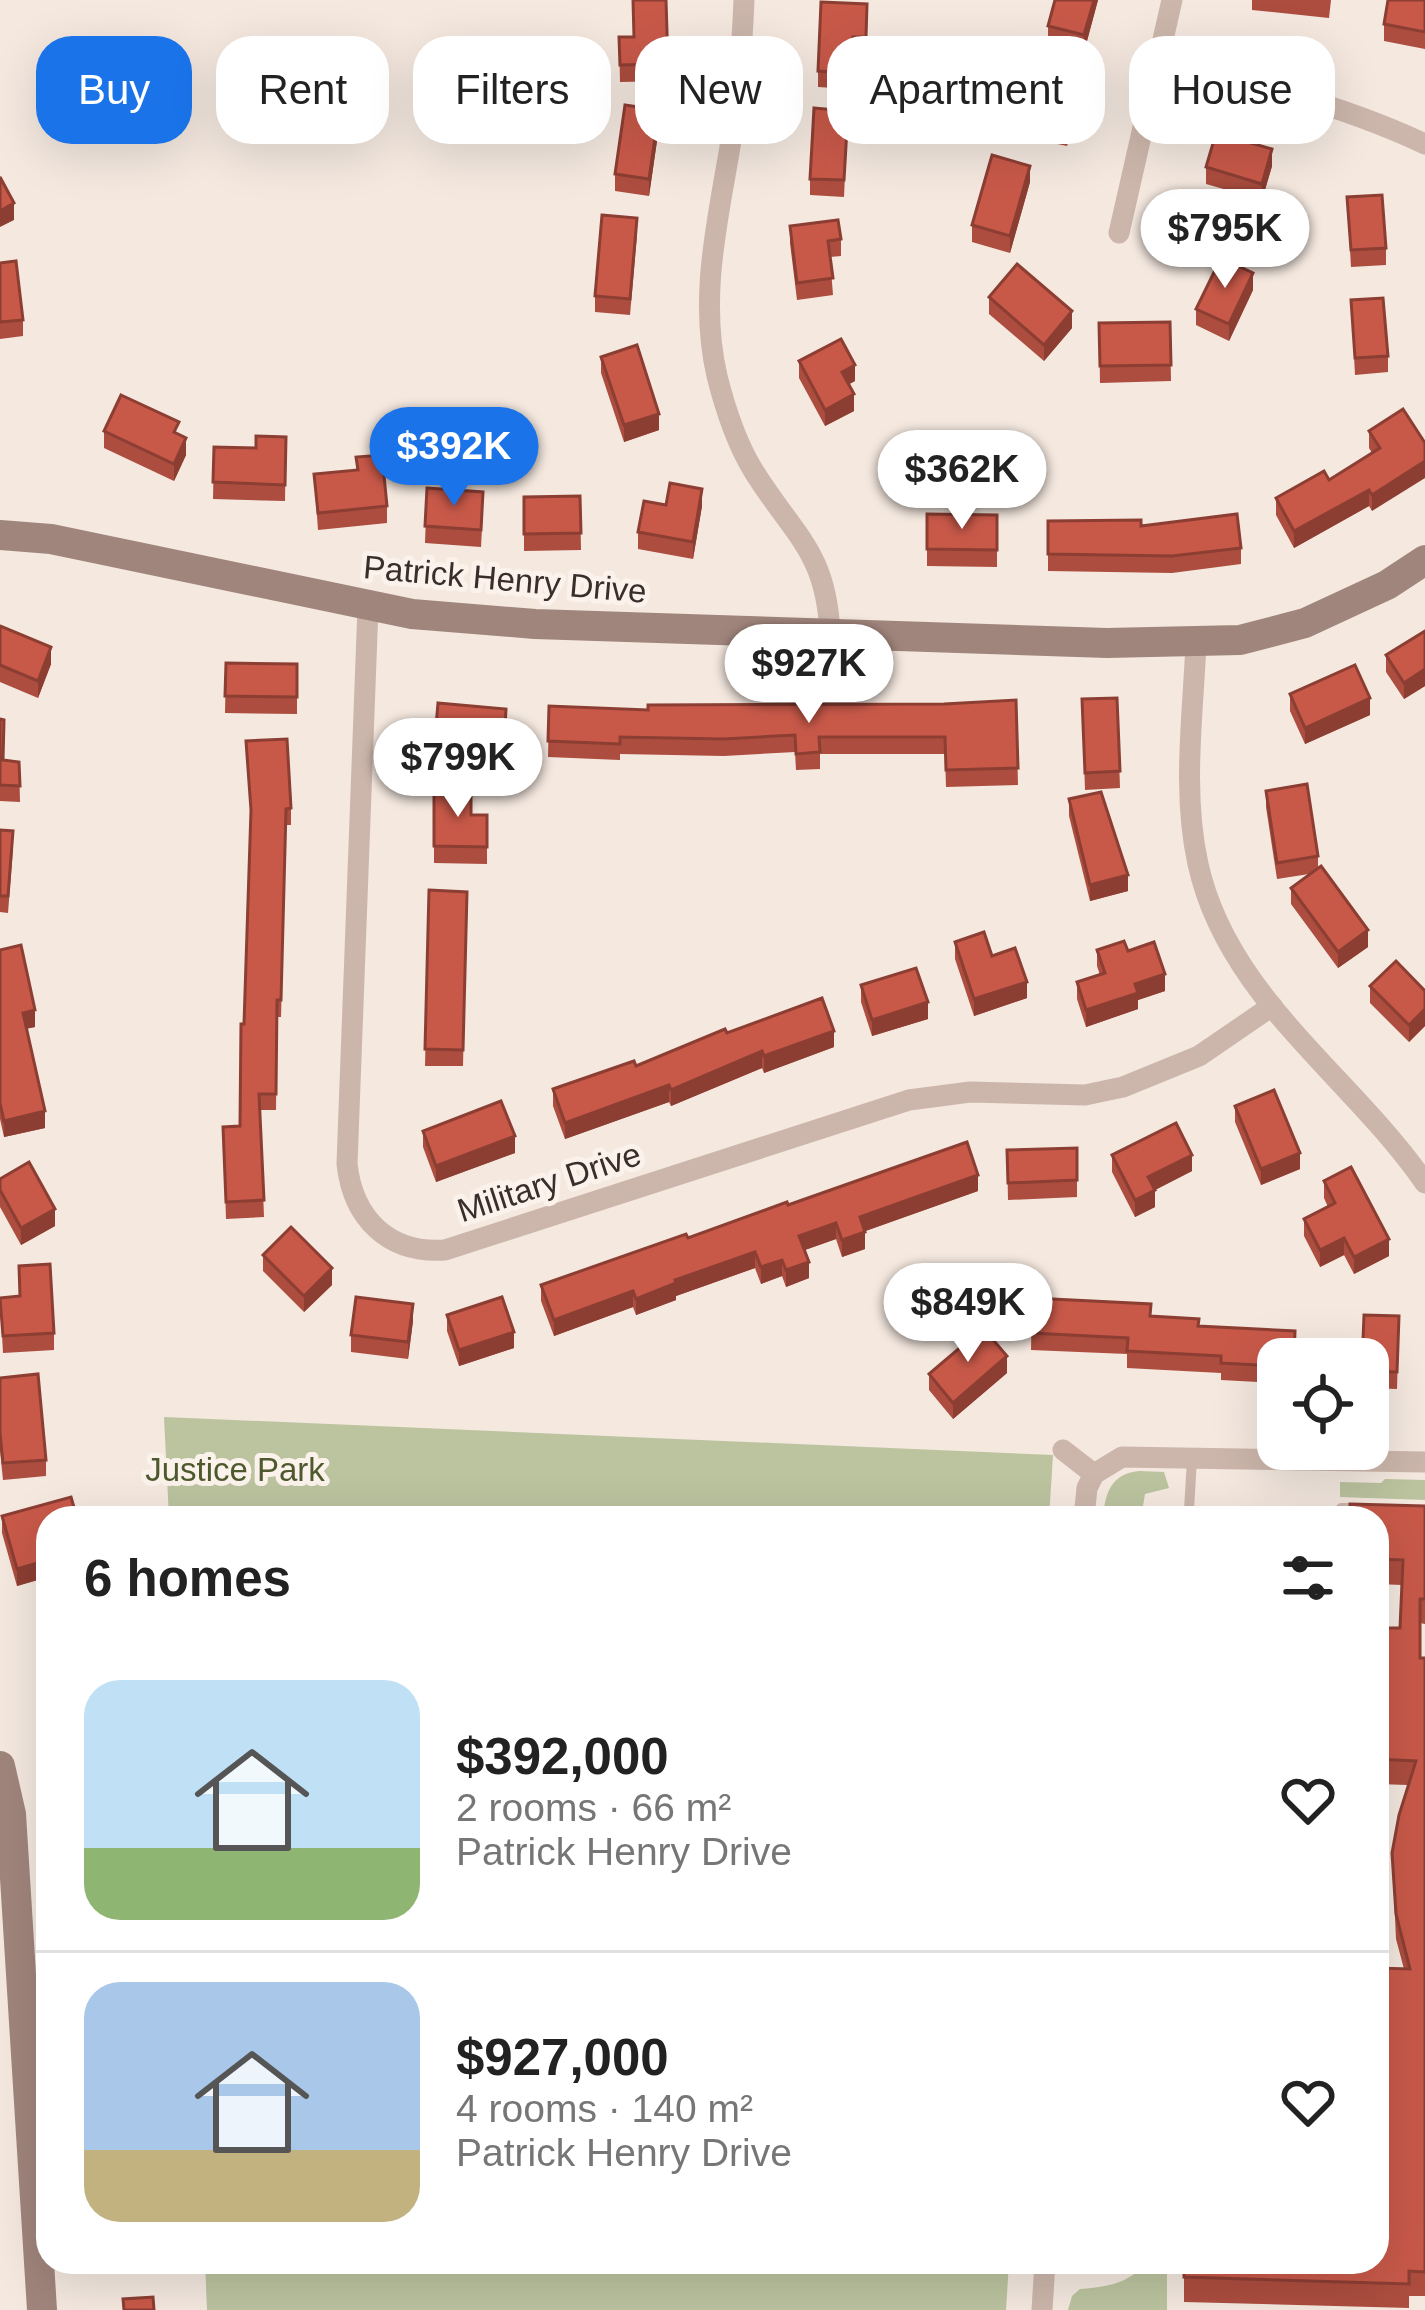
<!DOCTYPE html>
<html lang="en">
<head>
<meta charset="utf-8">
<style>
	:root { --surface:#fff; --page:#f6f6f6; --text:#222; --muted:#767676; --line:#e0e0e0; --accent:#1a73e8 }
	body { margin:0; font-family:Arial,sans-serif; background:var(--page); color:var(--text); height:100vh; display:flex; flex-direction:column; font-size:45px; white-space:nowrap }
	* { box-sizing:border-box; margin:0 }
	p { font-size:39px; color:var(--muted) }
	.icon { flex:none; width:66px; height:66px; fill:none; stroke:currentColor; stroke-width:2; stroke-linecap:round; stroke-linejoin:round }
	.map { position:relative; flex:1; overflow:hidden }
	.details { position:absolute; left:36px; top:1506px; width:1353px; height:768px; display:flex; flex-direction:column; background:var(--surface); border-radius:36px; box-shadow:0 12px 48px #0002 }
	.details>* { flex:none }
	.guide { position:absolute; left:36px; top:36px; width:1353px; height:108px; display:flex; gap:24px }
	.tools { position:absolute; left:1257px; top:1338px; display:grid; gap:24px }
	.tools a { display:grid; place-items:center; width:132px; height:132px; border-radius:24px; background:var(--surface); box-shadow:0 12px 48px #0002; font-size:60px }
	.price { position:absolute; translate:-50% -102px; padding:0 27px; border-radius:42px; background:#fff; color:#222; font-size:39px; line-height:78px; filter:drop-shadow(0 3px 6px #0008) }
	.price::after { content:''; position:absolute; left:50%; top:72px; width:36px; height:27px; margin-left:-18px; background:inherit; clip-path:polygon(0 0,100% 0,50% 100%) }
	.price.current { background:var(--accent); color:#fff }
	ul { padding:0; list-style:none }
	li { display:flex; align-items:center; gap:36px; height:300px; padding:0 48px }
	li+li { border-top:3px solid var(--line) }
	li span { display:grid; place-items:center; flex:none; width:336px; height:240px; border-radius:36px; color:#555 }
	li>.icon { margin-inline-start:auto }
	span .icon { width:144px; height:144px; fill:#fffc; stroke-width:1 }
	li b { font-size:51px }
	h2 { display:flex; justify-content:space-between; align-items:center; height:144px; padding:0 48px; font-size:51px }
	.tag { padding:0 42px; border-radius:36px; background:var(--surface); box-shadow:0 12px 48px #0002; font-size:42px; line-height:108px }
	.tag.current { background:var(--accent); color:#fff }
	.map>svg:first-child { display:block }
</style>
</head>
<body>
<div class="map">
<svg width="1425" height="2310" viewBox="0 0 1425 2310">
	<rect width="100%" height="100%" fill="#f4e8df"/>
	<!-- green -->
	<g fill="#bbc39f">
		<polygon points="164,1417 1053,1455 1049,1518 169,1518"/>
		<path d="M1139,1471L1164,1472L1169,1488L1145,1494L1141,1518H1103C1105,1493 1111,1474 1139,1471Z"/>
		<polygon points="1385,1479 1425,1480 1425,1500 1340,1497 1340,1482 1381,1483"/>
		<polygon points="205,2262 1009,2262 1006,2310 207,2310"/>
		<path d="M1147,2262H1167V2310H1068L1072,2296L1080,2289C1107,2287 1128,2284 1147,2262Z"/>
	</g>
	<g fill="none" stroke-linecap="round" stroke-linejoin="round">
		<!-- lane -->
		<g stroke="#ccb6ab" stroke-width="10">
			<polyline points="1189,1510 1192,1459"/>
			<polyline points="1333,1518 1341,1508 1360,1508"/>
			<polyline points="1045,2264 1104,2262"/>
		</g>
		<!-- street -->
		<g stroke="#ccb6ab" stroke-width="21">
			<path d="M744,0C742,49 738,99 730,147C717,224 699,298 717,376C725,408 736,442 753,470C793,535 826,550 830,633"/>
			<path d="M1158,60C1249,82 1340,104 1425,144"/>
			<polyline points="1119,233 1172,0"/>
			<path d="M368,607L347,1164C353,1218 388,1254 445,1250L909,1100L970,1092L1085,1095L1123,1087L1199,1056L1272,1006"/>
			<path d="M1196,643C1193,715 1182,792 1198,864C1227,997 1351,1076 1425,1183"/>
			<polyline points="1063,1450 1094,1474 1122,1457 1425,1462"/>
			<polyline points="1084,1518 1087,1488 1094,1474"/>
			<polyline points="1042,2310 1045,2262"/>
		</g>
		<!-- secondary -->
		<g stroke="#a0857c" stroke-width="30">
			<polyline points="0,535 51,539 412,614 535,624 1107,643 1240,640 1305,623 1387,585 1425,560"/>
			<polyline points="0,1766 11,1814 42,2310"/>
		</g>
	</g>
	<!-- wall -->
	<g fill="#ac4d3f">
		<polygon points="666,0 668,81 620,82 619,37 634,37"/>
		<polygon points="1098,0 1084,52 1048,42 1048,26"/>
		<polygon points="1252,0 1331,0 1329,18 1252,10"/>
		<polygon points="1425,0 1425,49 1384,41 1384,24"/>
		<polygon points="867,4 866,54 853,53 851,89 818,87 818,71"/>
		<polygon points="1078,88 1067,146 1029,138 1029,122"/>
		<polygon points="848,111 844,197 810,195 810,179"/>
		<polygon points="659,127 649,196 615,191 615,174"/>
		<polygon points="1272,166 1262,200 1206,184 1206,167"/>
		<polygon points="1030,182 1010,253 972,242 972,225"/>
		<polygon points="1347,197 1386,248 1386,265 1351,267"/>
		<polygon points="790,226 841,239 841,256 830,257 833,295 797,300 790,243"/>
		<polygon points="637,235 630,315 595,312 595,296"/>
		<polygon points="0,263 23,320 23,336 0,339"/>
		<polygon points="1253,290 1229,341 1196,325 1196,309"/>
		<polygon points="989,297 1072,328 1044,361 989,314"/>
		<polygon points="1351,300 1388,356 1388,372 1355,375"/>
		<polygon points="1170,322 1171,381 1100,383 1099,323"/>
		<polygon points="601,357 659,430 624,442 601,373"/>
		<polygon points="799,361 855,381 849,384 854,411 825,426 799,378"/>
		<polygon points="1403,409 1372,511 1369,506 1294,548 1276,515 1276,498 1329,480 1372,453 1369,448 1369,431"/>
		<polygon points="104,431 179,435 186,455 174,481 104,448"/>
		<polygon points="286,437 285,501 213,499 214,447 256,448"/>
		<polygon points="356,457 387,506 387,523 318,530 314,474 356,470"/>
		<polygon points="427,488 483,509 481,547 425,543"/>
		<polygon points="580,496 581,550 524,551 524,497"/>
		<polygon points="666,505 702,506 693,559 638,549 638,532"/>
		<polygon points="927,514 997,515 997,567 927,566"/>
		<polygon points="1048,521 1241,548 1241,564 1172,573 1048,571"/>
		<polygon points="0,626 51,664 38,698 0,682"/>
		<polygon points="1425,631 1425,686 1404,699 1386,672 1386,655"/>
		<polygon points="226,663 297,664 297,714 225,713"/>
		<polygon points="1290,694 1370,715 1305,744 1290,711"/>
		<polygon points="1117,698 1120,788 1085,790 1082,699"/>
		<polygon points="1016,700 1018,785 946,787 945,754 820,754 820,769 796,770 795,752 724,756 620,754 620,760 548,757 549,706 648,710 944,704"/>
		<polygon points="0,719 3,760 19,762 20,802 0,801"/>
		<polygon points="506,726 504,760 435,755 435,738"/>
		<polygon points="246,741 291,808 291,825 286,825 281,1017 277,1017 276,1110 260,1110 264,1217 226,1219 223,1127 240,1126 244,1024 251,822"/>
		<polygon points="434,789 471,815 487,815 487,864 434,863"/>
		<polygon points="1266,791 1318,856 1318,868 1368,947 1338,968 1291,904 1291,888 1309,874 1277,879 1266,807"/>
		<polygon points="1069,799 1128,891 1090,901 1069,816"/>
		<polygon points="0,830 13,848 8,913 0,912"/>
		<polygon points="429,890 467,892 463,1066 425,1066"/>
		<polygon points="955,942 992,956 1027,998 974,1016 955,959"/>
		<polygon points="0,950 35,1027 26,1029 45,1128 4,1137 0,1119"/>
		<polygon points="1097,950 1128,951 1165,991 1138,1000 1138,1009 1086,1027 1077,999 1077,982 1100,975 1097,966"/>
		<polygon points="861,985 928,1019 872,1036 861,1002"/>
		<polygon points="1370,986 1425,991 1425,1026 1409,1042 1370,1003"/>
		<polygon points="727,1033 834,1047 764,1073 762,1068 671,1106 669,1102 565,1139 553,1106 553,1089 636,1066"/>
		<polygon points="1235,1106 1300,1169 1261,1185 1235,1122"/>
		<polygon points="423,1131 515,1153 436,1182 423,1147"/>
		<polygon points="1077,1148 1077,1197 1008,1200 1007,1150"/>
		<polygon points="1112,1155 1192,1171 1155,1190 1155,1207 1135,1217 1112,1172"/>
		<polygon points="0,1179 55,1226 21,1245 0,1207"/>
		<polygon points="1324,1181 1389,1256 1354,1274 1344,1255 1320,1267 1304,1236 1304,1219 1328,1207 1324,1198"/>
		<polygon points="978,1191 865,1231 865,1249 842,1257 836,1239 805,1250 809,1278 786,1287 782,1276 761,1284 755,1268 676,1296 676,1300 636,1315 633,1307 554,1336 541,1301 541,1285 788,1205"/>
		<polygon points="263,1255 332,1285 304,1312 263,1271"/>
		<polygon points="20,1296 54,1333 54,1350 3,1353 0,1298"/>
		<polygon points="1032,1298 1151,1316 1198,1326 1278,1359 1278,1383 1221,1380 1221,1373 1127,1368 1127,1354 1031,1350"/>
		<polygon points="447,1315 514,1348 459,1366 447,1331"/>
		<polygon points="1399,1316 1397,1389 1368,1388 1368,1359 1363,1340"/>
		<polygon points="413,1321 408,1359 351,1352 351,1335"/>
		<polygon points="1007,1373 953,1419 929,1390 929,1374"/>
		<polygon points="0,1378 46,1460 46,1476 3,1480 0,1450"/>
		<polygon points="1425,1506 1425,1624 1420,1623 1420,1658 1425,1658 1425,2296 1409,2296 1409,2308 1184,2302 1184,2262 1404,1969 1396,1939 1392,1853 1408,1785 1377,1784 1377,1628 1400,1628 1402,1585 1377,1584 1377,1518"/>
		<polygon points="2,1516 48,1518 48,1577 17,1586 2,1533"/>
		<polygon points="48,1625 48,1659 40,1647 40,1631"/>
	</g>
	<!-- shaded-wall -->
	<g fill="#8c3e33">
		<polygon points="1094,0 1098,0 1084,52 1084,35"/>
		<polygon points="1078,72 1078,88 1067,146 1067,129"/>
		<polygon points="659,110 659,127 649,196 649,179"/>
		<polygon points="1272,149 1272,166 1262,200 1262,184"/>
		<polygon points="1030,166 1030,182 1010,253 1010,236"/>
		<polygon points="14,203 14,220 0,227 0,211"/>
		<polygon points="1253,273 1253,290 1229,341 1229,324"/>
		<polygon points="1072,311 1072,328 1044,361 1044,345"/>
		<polygon points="855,365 855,381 842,388 842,372"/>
		<polygon points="854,394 854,411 825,426 825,410"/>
		<polygon points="659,414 659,430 624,442 624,425"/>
		<polygon points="186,438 186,455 174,481 174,464"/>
		<polygon points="1425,461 1425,478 1372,511 1372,495"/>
		<polygon points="702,489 702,506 693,559 693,542"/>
		<polygon points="1369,490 1369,506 1294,548 1294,531"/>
		<polygon points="51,647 51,664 38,698 38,681"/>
		<polygon points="1425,669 1425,686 1404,699 1404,683"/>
		<polygon points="1370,698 1370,715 1305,744 1305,728"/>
		<polygon points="1128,875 1128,891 1090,901 1090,885"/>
		<polygon points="1368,930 1368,947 1338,968 1338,952"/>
		<polygon points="1165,974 1165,991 1138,1000 1138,1009 1086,1027 1086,1010 1135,984"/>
		<polygon points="1027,982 1027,998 974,1016 974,999"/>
		<polygon points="928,1002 928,1019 872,1036 872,1020"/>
		<polygon points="1425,1009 1425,1026 1409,1042 1409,1025"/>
		<polygon points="35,1010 35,1027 23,1029 23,1013"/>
		<polygon points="834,1031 834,1047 764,1073 764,1056"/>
		<polygon points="762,1051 762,1068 671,1106 671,1090"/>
		<polygon points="669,1085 669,1102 565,1139 565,1123"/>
		<polygon points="45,1111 45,1128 4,1137 4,1121"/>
		<polygon points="515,1136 515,1153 436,1182 436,1166"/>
		<polygon points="1300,1153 1300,1169 1261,1185 1261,1169"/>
		<polygon points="1192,1155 1192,1171 1155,1190 1155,1207 1135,1217 1135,1200 1148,1177"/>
		<polygon points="978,1175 978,1191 860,1233 860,1217"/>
		<polygon points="55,1209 55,1226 21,1245 21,1228"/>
		<polygon points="836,1223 836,1239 799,1252 799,1236"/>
		<polygon points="865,1232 865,1249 842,1257 842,1240"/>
		<polygon points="1344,1238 1344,1255 1320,1267 1320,1250"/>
		<polygon points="1389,1239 1389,1256 1354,1274 1354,1257"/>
		<polygon points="755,1252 755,1268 676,1296 676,1300 636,1315 636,1299 675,1280"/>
		<polygon points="782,1260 782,1276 761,1284 761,1267"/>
		<polygon points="809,1262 809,1278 786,1287 786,1270"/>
		<polygon points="332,1268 332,1285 304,1312 304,1296"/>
		<polygon points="633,1291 633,1307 554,1336 554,1320"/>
		<polygon points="413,1304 413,1321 408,1359 408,1342"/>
		<polygon points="514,1332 514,1348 459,1366 459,1350"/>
		<polygon points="1007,1356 1007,1373 953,1419 953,1403"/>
		<polygon points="48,1560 48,1577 17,1586 17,1569"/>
	</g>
	<!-- building -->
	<g fill="#c85949" stroke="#8c3e33" stroke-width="3">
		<polygon points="633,0 666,0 668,64 620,65 619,37 634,37"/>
		<polygon points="1055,0 1094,0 1084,35 1048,26"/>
		<polygon points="1388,0 1425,0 1425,32 1384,24"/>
		<polygon points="821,2 867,4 866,37 853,37 851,73 818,71"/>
		<polygon points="1040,64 1078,72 1067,129 1029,122"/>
		<polygon points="625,105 659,110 649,179 615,174"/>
		<polygon points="814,108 848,111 844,180 810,179"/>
		<polygon points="1216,133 1272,149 1262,184 1206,167"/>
		<polygon points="992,155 1030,166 1010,236 972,225"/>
		<polygon points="0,177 14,203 0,211"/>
		<polygon points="1382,195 1386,248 1351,250 1347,197"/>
		<polygon points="602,215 637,218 630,299 595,296"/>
		<polygon points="838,220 841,239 828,241 833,278 797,283 790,226"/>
		<polygon points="1221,258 1253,273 1229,324 1196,309"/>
		<polygon points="16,261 23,320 0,322 0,263"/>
		<polygon points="1017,264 1072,311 1044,345 989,297"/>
		<polygon points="1383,298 1388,356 1355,358 1351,300"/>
		<polygon points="1170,322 1171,365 1100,366 1099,323"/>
		<polygon points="841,339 855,365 842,372 854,394 825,410 799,361"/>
		<polygon points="637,345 659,414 624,425 601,357"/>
		<polygon points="121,395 179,422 174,432 186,438 174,464 104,431"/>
		<polygon points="1403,409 1425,443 1425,461 1372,495 1369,490 1294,531 1276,498 1324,471 1329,480 1380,448 1369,431"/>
		<polygon points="256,436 286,437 285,485 213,482 214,447 256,448"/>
		<polygon points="382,455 387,506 318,513 314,474 358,470 356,457"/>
		<polygon points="670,483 702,489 693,542 638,532 644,501 666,505"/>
		<polygon points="427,488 483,492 481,530 425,526"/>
		<polygon points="580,496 581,533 524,534 524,497"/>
		<polygon points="927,514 997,515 997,550 927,549"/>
		<polygon points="1237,514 1241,548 1172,556 1048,554 1048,521 1141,520 1141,526"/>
		<polygon points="0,626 51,647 38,681 0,665"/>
		<polygon points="1425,631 1425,669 1404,683 1386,655"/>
		<polygon points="226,663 297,664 297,697 225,696"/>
		<polygon points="1355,665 1370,698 1305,728 1290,694"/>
		<polygon points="1117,698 1120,771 1085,773 1082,699"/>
		<polygon points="1016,700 1018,768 946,770 945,737 819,737 820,752 796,754 795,735 724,739 620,737 620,744 548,741 549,706 648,710 648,705 944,704"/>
		<polygon points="438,703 506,709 504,743 435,738"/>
		<polygon points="0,719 4,720 3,760 19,762 20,786 0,785"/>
		<polygon points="287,739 291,808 286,809 281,1000 277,1000 276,1094 259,1094 264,1200 226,1202 223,1127 240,1126 241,1024 244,1024 251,810 246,741"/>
		<polygon points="1307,784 1318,856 1277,863 1266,791"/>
		<polygon points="434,789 471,789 471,815 487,815 487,847 434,846"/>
		<polygon points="1101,792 1128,875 1090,885 1069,799"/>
		<polygon points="0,830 13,831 8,896 0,896"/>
		<polygon points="1321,866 1368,930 1338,952 1291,888"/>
		<polygon points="429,890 467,892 463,1050 425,1049"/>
		<polygon points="984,932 992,956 1015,948 1027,982 974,999 955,942"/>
		<polygon points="1124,941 1128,951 1154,942 1165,974 1135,984 1138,993 1086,1010 1077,982 1105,973 1097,950"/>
		<polygon points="21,945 35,1010 23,1013 45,1111 4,1121 0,1103 0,950"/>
		<polygon points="1396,961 1425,991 1425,1009 1409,1025 1370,986"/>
		<polygon points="916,968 928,1002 872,1020 861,985"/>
		<polygon points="822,998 834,1031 764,1056 762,1051 671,1090 669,1085 565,1123 553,1089 634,1061 636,1066 725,1029 727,1033"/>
		<polygon points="1274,1090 1300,1153 1261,1169 1235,1106"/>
		<polygon points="501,1101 515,1136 436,1166 423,1131"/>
		<polygon points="1176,1123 1192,1155 1148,1177 1155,1190 1135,1200 1112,1155"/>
		<polygon points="967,1142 978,1175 860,1217 865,1232 842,1240 836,1223 799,1236 809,1262 786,1270 782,1260 761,1267 755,1252 675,1280 676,1283 636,1299 633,1291 554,1320 541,1285 686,1234 688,1238 787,1202 788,1205"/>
		<polygon points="1077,1148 1077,1180 1008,1183 1007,1150"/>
		<polygon points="29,1162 55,1209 21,1228 0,1190 0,1179"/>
		<polygon points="1351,1167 1389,1239 1354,1257 1344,1238 1320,1250 1304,1219 1335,1203 1324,1181"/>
		<polygon points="291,1227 332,1268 304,1296 263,1255"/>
		<polygon points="50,1264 54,1333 3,1336 0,1298 20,1296 19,1266"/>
		<polygon points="356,1297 413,1304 408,1342 351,1335"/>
		<polygon points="502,1297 514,1332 459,1350 447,1315"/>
		<polygon points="1032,1298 1151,1304 1150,1316 1199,1319 1198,1326 1295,1331 1294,1359 1278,1359 1278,1366 1221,1363 1221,1356 1127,1351 1128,1338 1031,1333"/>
		<polygon points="1364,1315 1399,1316 1397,1372 1368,1371 1368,1359 1339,1359 1340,1340 1363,1340"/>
		<polygon points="983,1328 1007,1356 953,1403 929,1374"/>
		<polygon points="38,1374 46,1460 3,1463 0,1433 0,1378"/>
		<polygon points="71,1497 77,1518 48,1518 48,1560 17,1569 2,1516"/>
		<polygon points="1350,1504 1425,1506 1425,1599 1420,1599 1420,1658 1425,1658 1425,2272 1409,2271 1409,2284 1184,2277 1184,2262 1377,2262 1377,1968 1410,1969 1396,1914 1392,1853 1399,1815 1416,1761 1377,1759 1377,1628 1400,1628 1403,1560 1377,1559 1377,1518 1350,1518"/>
		<polygon points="48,1625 48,1642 40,1631"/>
		<polygon points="153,2297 154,2310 124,2310 123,2299"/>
	</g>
	<g text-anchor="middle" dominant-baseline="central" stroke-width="10" stroke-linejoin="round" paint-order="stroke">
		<!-- street labels -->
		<g font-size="33" fill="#3a2d2a" stroke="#fbf2ec">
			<text transform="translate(505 579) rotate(5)">Patrick Henry Drive</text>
			<text transform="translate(549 1182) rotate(-18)">Military Drive</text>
		</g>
		<!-- park labels -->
		<g font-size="33" fill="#4e592d" stroke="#fbf2ec">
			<text x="235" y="1469">Justice Park</text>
		</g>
	</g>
</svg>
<div class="tools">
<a><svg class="icon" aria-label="locate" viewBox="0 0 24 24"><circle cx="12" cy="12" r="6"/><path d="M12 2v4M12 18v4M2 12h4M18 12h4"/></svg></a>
</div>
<b class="price" style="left:1225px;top:291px">$795K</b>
<b class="price current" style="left:454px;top:509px">$392K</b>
<b class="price" style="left:962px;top:532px">$362K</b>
<b class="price" style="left:809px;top:726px">$927K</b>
<b class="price" style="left:458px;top:820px">$799K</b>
<b class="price" style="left:968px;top:1365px">$849K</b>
<div class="guide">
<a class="tag current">Buy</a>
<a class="tag">Rent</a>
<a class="tag">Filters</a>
<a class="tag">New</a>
<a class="tag">Apartment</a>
<a class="tag">House</a>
</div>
<section class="details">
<h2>6 homes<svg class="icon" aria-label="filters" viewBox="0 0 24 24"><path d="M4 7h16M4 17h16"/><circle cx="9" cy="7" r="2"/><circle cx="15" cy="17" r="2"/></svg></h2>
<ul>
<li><span style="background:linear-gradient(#bfe0f5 70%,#8fb573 0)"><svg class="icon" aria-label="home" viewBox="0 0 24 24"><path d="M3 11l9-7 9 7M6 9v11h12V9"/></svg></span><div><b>$392,000</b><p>2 rooms · 66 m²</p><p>Patrick Henry Drive</p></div><svg class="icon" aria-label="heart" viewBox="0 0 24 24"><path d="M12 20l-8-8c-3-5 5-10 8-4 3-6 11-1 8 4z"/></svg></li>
<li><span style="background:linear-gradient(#a9c7e8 70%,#c2b280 0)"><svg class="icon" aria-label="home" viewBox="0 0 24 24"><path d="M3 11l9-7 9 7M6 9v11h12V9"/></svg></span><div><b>$927,000</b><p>4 rooms · 140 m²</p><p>Patrick Henry Drive</p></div><svg class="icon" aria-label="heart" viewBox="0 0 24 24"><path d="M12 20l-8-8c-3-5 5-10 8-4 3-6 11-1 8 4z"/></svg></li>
</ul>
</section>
</div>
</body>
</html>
